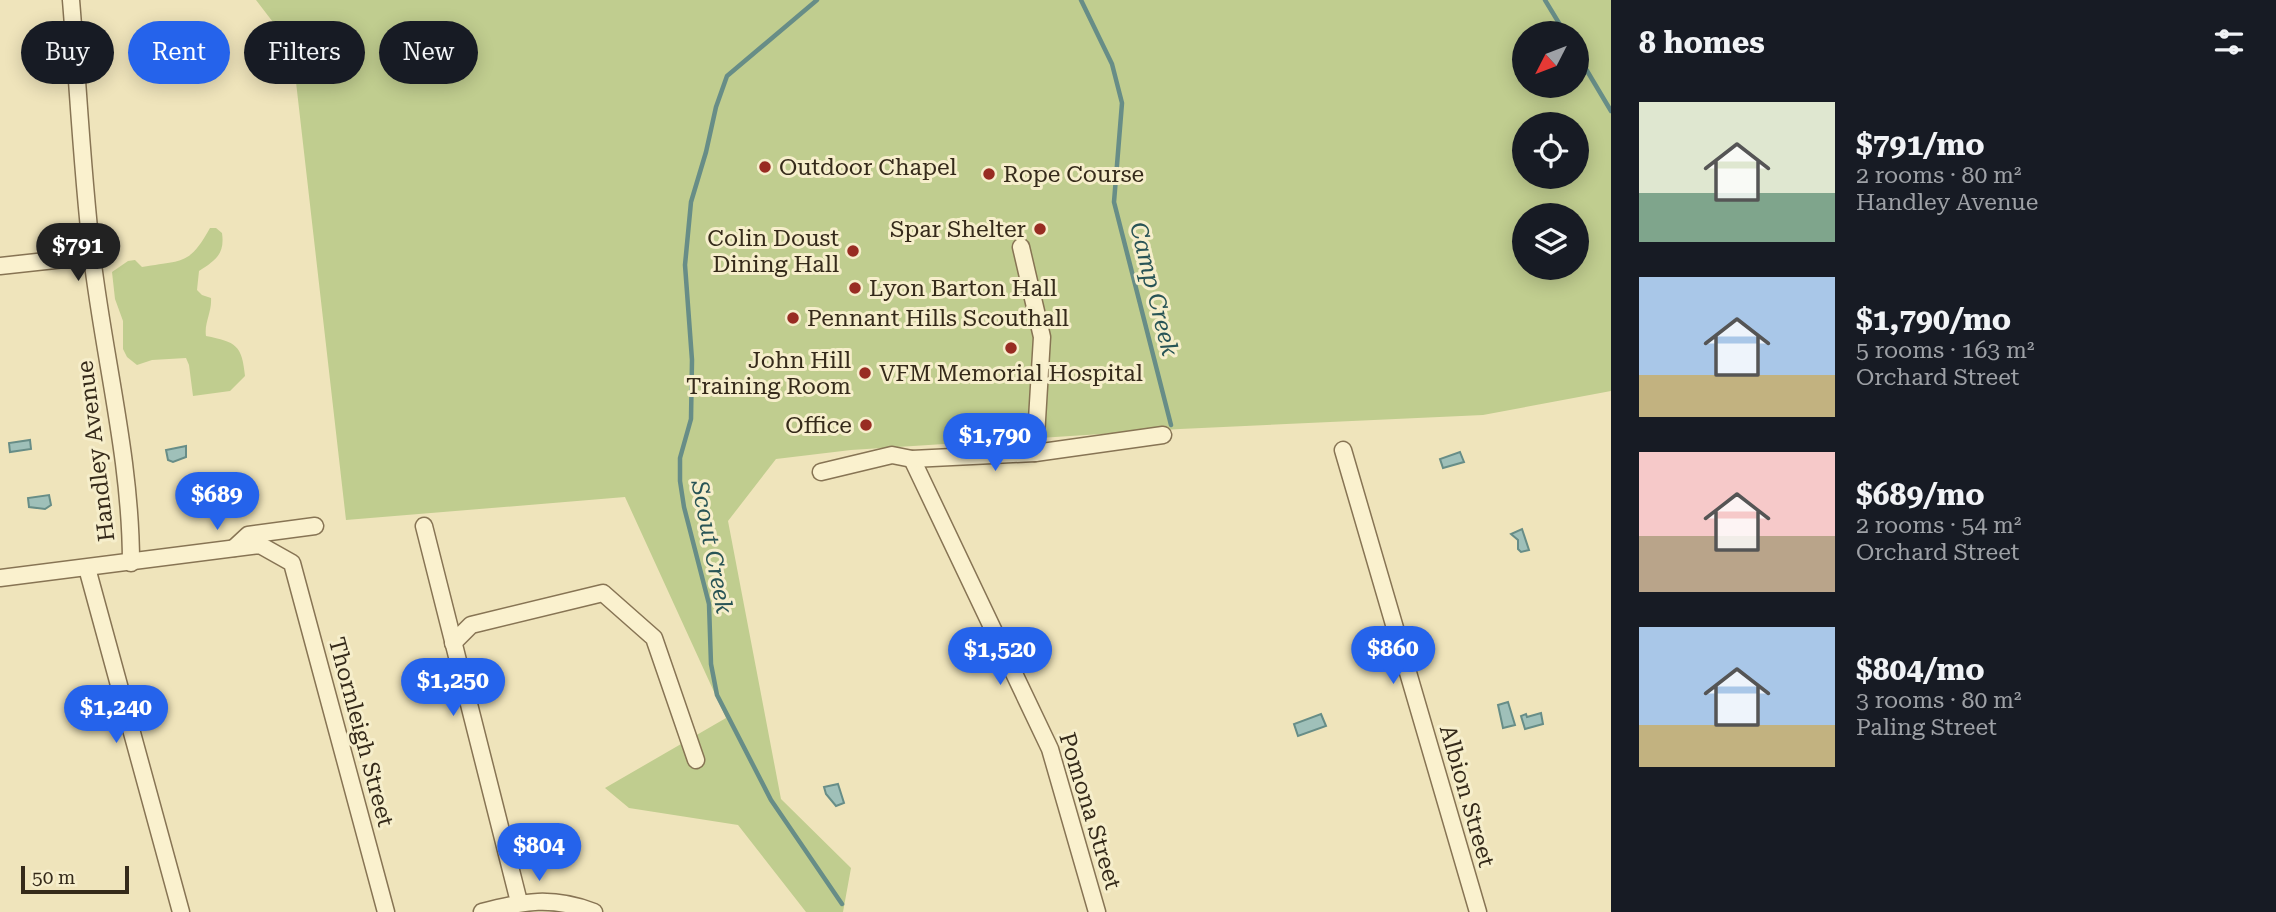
<!DOCTYPE html>
<html lang="en">
<head>
<meta charset="utf-8">
<style>
	:root { --surface:#171b24; --page:#242831; --text:#f1f3f6; --muted:#9ea1a6; --accent:#2563eb }
	body { margin:0; font-family:"Roboto Serif",serif; background:var(--page); color:var(--text); height:100vh; display:flex; flex-direction:column; font-size:26px; white-space:nowrap }
	* { box-sizing:border-box; margin:0 }
	p { font-size:23px; color:var(--muted) }
	.icon { flex:none; width:38px; height:38px; fill:none; stroke:currentColor; stroke-width:2; stroke-linecap:round; stroke-linejoin:round }
	.map { position:relative; flex:1; overflow:hidden }
	.details { display:flex; flex-direction:column; background:var(--surface); width:665px }
	.details>* { flex:none }
	.hud { position:absolute; left:21px; top:21px; width:665px; height:63px; display:flex; gap:14px }
	.needle { width:46px; rotate:228deg }
	.buttons { position:absolute; left:1512px; top:21px; display:grid; gap:14px }
	.buttons a { display:grid; place-items:center; width:77px; height:77px; border-radius:50%; background:var(--surface); box-shadow:0 4px 18px #0003; font-size:35px }
	.scale { position:absolute; left:21px; bottom:18px; width:108px; box-sizing:border-box; padding-left:7px; border:4px solid #352a1a; border-top:0; font-size:19px; line-height:24px; white-space:nowrap; color:#352a1a; -webkit-text-stroke:5px #f6eecb; paint-order:stroke }
	.price { position:absolute; translate:-50% -60px; padding:0 16px; border-radius:24px; background:var(--accent); color:#fff; font-size:23px; line-height:46px; filter:drop-shadow(0 2px 4px #0008) }
	.price::after { content:''; position:absolute; left:50%; top:42px; width:21px; height:16px; margin-left:-10px; background:inherit; clip-path:polygon(0 0,100% 0,50% 100%) }
	.price.on { background:#222; color:#fff }
	ul { padding:0; list-style:none }
	li { display:flex; align-items:center; gap:21px; height:175px; padding:0 28px }
	li span { display:grid; place-items:center; flex:none; width:196px; height:140px; border-radius:0px; color:#555 }
	li>.icon { margin-inline-start:auto }
	span .icon { width:84px; height:84px; fill:#fffc; stroke-width:1 }
	li b { font-size:30px }
	h2 { display:flex; justify-content:space-between; align-items:center; height:84px; padding:0 28px; font-size:30px }
	.chip { padding:0 24px; border-radius:32px; background:var(--surface); box-shadow:0 4px 18px #0003; font-size:24px; line-height:63px }
	.chip.on { background:var(--accent); color:#fff }
	main { display:flex; flex:1; min-height:0 }
	.map>svg:first-child { display:block }
</style>
</head>
<body>
<main>
<div class="map">
<svg width="1611" height="912" viewBox="0 0 1611 912">
	<rect width="100%" height="100%" fill="#efe4bb"/>
	<!-- green -->
	<g fill="#c0cd8f" fill-rule="evenodd">
		<path d="M256,0H1611V391L1483,415L1180,429L851,450L776,459L728,521L781,799L851,868L843,912H806L738,825L629,808L605,788L726,718L625,497L346,520L292,47ZM1524,33H1577V86H1524ZM1524,124H1577V177H1524ZM1524,215H1577V268H1524Z"/>
		<path d="M210,228H216L222,233C225,254 216,260 199,271L197,290L202,295L211,298C212,312 204,323 206,336C236,342 242,345 245,376L230,391L193,396L189,365L186,358L152,360L137,365L127,357L123,349V321L115,299L112,272L128,261L135,260L142,267C182,260 189,266 210,228Z"/>
	</g>
	<!-- water -->
	<g fill="#9fc0b9" stroke="#678d87" stroke-width="2">
		<polygon points="30,440 31,449 10,452 9,443"/>
		<polygon points="186,446 186,457 173,462 168,460 166,450"/>
		<polygon points="1460,452 1464,462 1443,468 1440,459"/>
		<polygon points="49,495 51,505 45,509 29,507 28,498"/>
		<polygon points="1522,529 1529,550 1521,552 1518,549 1518,540 1511,534"/>
		<polygon points="1508,702 1515,725 1503,728 1498,705"/>
		<polygon points="1541,713 1543,724 1525,729 1521,716 1526,714 1527,717"/>
		<polygon points="1321,714 1326,726 1298,736 1294,724"/>
		<polygon points="838,784 844,803 836,806 826,794 824,787"/>
	</g>
	<g fill="none" stroke-linecap="round" stroke-linejoin="round">
		<!-- stream -->
		<g stroke="#678d87" stroke-width="4.5">
			<polyline points="817,0 727,76 716,107 706,152 691,202 685,265 692,360 691,419 680,458 680,481 684,507 709,604 711,664 717,695 771,800 842,904"/>
			<polyline points="1081,0 1112,64 1122,103 1114,202 1171,425"/>
			<polyline points="1545,0 1565,33"/>
			<polyline points="1577,54 1611,111"/>
		</g>
		<defs>
			<g id="minor">
				<path d="M71,0C78,85 82,171 92,256C104,358 131,459 131,563"/>
				<polyline points="1021,247 1042,337 1035,453"/>
				<polyline points="0,266 92,256"/>
				<polyline points="1343,450 1478,912"/>
				<polyline points="912,459 1050,749 1097,912"/>
				<polyline points="821,472 892,455 912,459 1035,453 1163,435"/>
				<polyline points="424,526 519,902"/>
				<polyline points="234,548 248,535 315,526"/>
				<polyline points="87,568 181,912"/>
				<polyline points="0,578 260,545 292,563 386,912"/>
				<polyline points="453,643 471,625 603,593 654,638 696,760"/>
				<path d="M482,912C523,901 553,896 594,912"/>
			</g>
		</defs>
		<!-- minor casing -->
		<use href="#minor" stroke="#877454" stroke-width="19"/>
		<!-- minor -->
		<use href="#minor" stroke="#faf1ce" stroke-width="16"/>
	</g>
	<!-- markers -->
	<g fill="#982c22" stroke="#f6eecb" stroke-width="2.5">
		<circle cx="765" cy="167" r="7"/>
		<circle cx="989" cy="174" r="7"/>
		<circle cx="1040" cy="229" r="7"/>
		<circle cx="853" cy="251" r="7"/>
		<circle cx="855" cy="288" r="7"/>
		<circle cx="793" cy="318" r="7"/>
		<circle cx="1011" cy="348" r="7"/>
		<circle cx="865" cy="373" r="7"/>
		<circle cx="866" cy="425" r="7"/>
	</g>
	<g text-anchor="middle" dominant-baseline="central" stroke-width="6" stroke-linejoin="round" paint-order="stroke">
		<!-- poi labels -->
		<g font-size="23" fill="#352a1a" stroke="#f6eecb" text-anchor="start">
			<text x="779" y="167">Outdoor Chapel</text>
			<text x="1003" y="174">Rope Course</text>
			<text x="1026" y="229" text-anchor="end">Spar Shelter</text>
			<text x="839" y="238" text-anchor="end">Colin Doust<tspan x="839" dy="26">Dining Hall</tspan></text>
			<text x="869" y="288">Lyon Barton Hall</text>
			<text x="807" y="318">Pennant Hills Scouthall</text>
			<text x="851" y="360" text-anchor="end">John Hill<tspan x="851" dy="26">Training Room</tspan></text>
			<text x="1011" y="373" text-anchor="middle">VFM Memorial Hospital</text>
			<text x="852" y="425" text-anchor="end">Office</text>
		</g>
		<!-- street labels -->
		<g font-size="23" fill="#352a1a" stroke="#f6eecb">
			<text transform="translate(96 451) rotate(-97)">Handley Avenue</text>
			<text transform="translate(361 732) rotate(75)">Thornleigh Street</text>
			<text transform="translate(1467 796) rotate(74)">Albion Street</text>
			<text transform="translate(1090 811) rotate(73)">Pomona Street</text>
		</g>
		<!-- water labels -->
		<g font-size="24" font-style="italic" fill="#285456" stroke="#f6eecb">
			<text transform="translate(1154 289) rotate(76)">Camp Creek</text>
			<text transform="translate(712 547) rotate(79)">Scout Creek</text>
		</g>
	</g>
</svg>
<div class="buttons">
<a><svg class="needle" viewBox="-14 -14 28 28"><path d="M0-13l5 13h-10z" fill="#e53935"/><path d="M0 13l5-13h-10z" fill="#9ea1a6"/></svg></a>
<a><svg class="icon" aria-label="locate" viewBox="0 0 24 24"><circle cx="12" cy="12" r="6"/><path d="M12 2v4M12 18v4M2 12h4M18 12h4"/></svg></a>
<a><svg class="icon" aria-label="layers" viewBox="0 0 24 24"><path d="M12 4l9 5-9 5-9-5zM3 14l9 5 9-5"/></svg></a>
</div>
<div class="scale">50 m</div>
<b class="price on" style="left:78px;top:283px">$791</b>
<b class="price" style="left:995px;top:473px">$1,790</b>
<b class="price" style="left:217px;top:532px">$689</b>
<b class="price" style="left:1393px;top:686px">$860</b>
<b class="price" style="left:1000px;top:687px">$1,520</b>
<b class="price" style="left:453px;top:718px">$1,250</b>
<b class="price" style="left:116px;top:745px">$1,240</b>
<b class="price" style="left:539px;top:883px">$804</b>
<div class="hud">
<a class="chip">Buy</a>
<a class="chip on">Rent</a>
<a class="chip">Filters</a>
<a class="chip">New</a>
</div>
</div>
<section class="details">
<h2>8 homes<svg class="icon" aria-label="filters" viewBox="0 0 24 24"><path d="M4 7h16M4 17h16"/><circle cx="9" cy="7" r="2"/><circle cx="15" cy="17" r="2"/></svg></h2>
<ul>
<li><span style="background:linear-gradient(#dfe7d0 65%,#7fa58c 0)"><svg class="icon" aria-label="home" viewBox="0 0 24 24"><path d="M3 11l9-7 9 7M6 9v11h12V9"/></svg></span><div><b>$791/mo</b><p>2 rooms · 80 m²</p><p>Handley Avenue</p></div></li>
<li><span style="background:linear-gradient(#a9c7e8 70%,#c2b280 0)"><svg class="icon" aria-label="home" viewBox="0 0 24 24"><path d="M3 11l9-7 9 7M6 9v11h12V9"/></svg></span><div><b>$1,790/mo</b><p>5 rooms · 163 m²</p><p>Orchard Street</p></div></li>
<li><span style="background:linear-gradient(#f6c9c9 60%,#b9a48a 0)"><svg class="icon" aria-label="home" viewBox="0 0 24 24"><path d="M3 11l9-7 9 7M6 9v11h12V9"/></svg></span><div><b>$689/mo</b><p>2 rooms · 54 m²</p><p>Orchard Street</p></div></li>
<li><span style="background:linear-gradient(#a9c7e8 70%,#c2b280 0)"><svg class="icon" aria-label="home" viewBox="0 0 24 24"><path d="M3 11l9-7 9 7M6 9v11h12V9"/></svg></span><div><b>$804/mo</b><p>3 rooms · 80 m²</p><p>Paling Street</p></div></li>
</ul>
</section>
</main>
</body>
</html>
